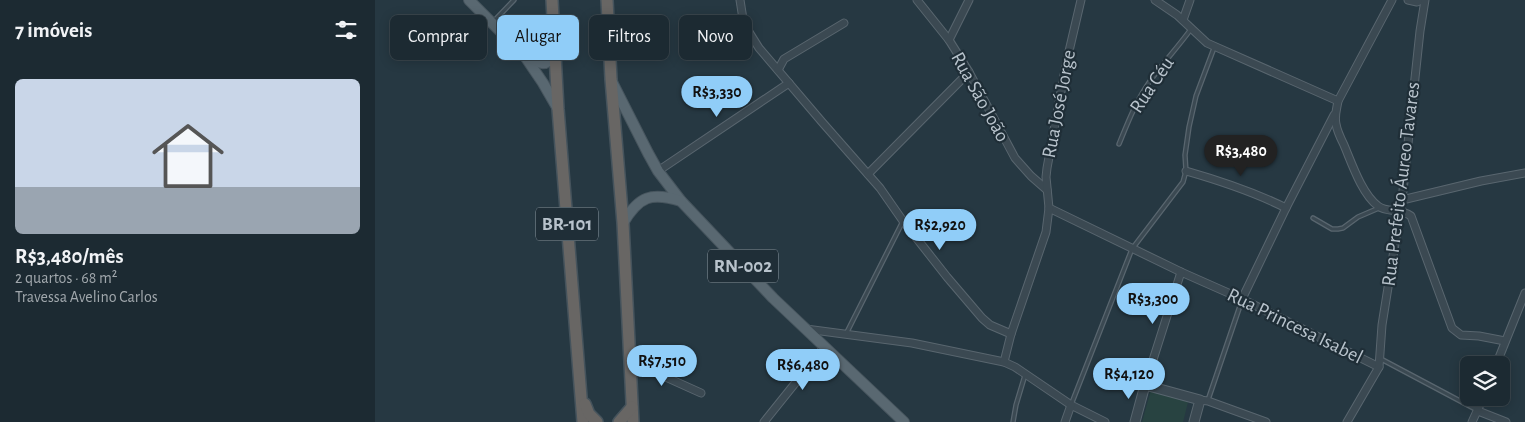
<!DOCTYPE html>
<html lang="pt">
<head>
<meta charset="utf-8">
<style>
	:root { --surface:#1c2a32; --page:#29363e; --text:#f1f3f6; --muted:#a0a7ac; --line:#3a464d; --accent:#90cdf8 }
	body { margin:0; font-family:"Alegreya Sans",sans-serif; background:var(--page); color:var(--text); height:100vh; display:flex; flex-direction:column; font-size:19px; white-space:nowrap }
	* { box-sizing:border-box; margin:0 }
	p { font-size:16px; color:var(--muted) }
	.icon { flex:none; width:28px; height:28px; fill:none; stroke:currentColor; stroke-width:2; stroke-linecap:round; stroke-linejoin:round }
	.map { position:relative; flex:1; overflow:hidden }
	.sheet { display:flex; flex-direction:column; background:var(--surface); width:375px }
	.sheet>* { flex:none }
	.banner { position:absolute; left:15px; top:15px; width:475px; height:45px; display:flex; gap:10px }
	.tools { position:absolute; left:1085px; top:356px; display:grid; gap:10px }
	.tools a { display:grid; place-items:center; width:50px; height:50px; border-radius:8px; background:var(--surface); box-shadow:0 2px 12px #0003,0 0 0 1px var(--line); font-size:25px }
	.price { position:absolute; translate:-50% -42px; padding:0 11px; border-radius:18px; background:var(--accent); color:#111; font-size:16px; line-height:32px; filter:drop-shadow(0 1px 2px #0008) }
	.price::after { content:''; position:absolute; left:50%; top:30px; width:15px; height:11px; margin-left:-8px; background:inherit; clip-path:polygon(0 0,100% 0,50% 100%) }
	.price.current { background:#222; color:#fff }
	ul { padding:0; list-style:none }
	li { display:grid; align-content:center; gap:10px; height:265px; padding:0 15px }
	li span { display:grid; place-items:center; height:155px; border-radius:8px; color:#555 }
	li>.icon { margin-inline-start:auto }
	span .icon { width:90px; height:90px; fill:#fffc; stroke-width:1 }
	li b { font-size:21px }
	h2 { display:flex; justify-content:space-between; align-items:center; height:60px; padding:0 15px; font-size:21px }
	.pill { padding:0 18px; border-radius:8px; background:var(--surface); box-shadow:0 2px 12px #0003,0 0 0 1px var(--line); font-size:18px; line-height:45px }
	.pill.current { background:var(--accent); color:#111 }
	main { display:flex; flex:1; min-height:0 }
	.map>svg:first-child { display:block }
</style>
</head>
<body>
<main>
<section class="sheet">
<h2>7 imóveis<svg class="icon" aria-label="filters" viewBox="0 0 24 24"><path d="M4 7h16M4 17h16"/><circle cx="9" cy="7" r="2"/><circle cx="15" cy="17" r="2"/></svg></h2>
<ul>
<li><span style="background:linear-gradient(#c9d6e8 70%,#9aa5b1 0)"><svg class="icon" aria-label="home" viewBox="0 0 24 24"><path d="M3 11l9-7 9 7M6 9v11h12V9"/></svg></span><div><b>R$3,480/mês</b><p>2 quartos · 68 m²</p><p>Travessa Avelino Carlos</p></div></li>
</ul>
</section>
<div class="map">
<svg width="1150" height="422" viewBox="0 0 1150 422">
	<rect width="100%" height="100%" fill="#263842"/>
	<!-- green -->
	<polygon fill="#284341" points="776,390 813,402 808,422 767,422"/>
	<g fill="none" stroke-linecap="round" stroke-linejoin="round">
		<defs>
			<g id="service">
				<polyline points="119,21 139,0"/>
				<path d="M744,144C753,122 761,101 775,81C788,63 803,47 816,29"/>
				<polyline points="938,218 957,229 963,229 968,228 983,217 1004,208"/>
				<polyline points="471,334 528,221"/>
				<polyline points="1006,359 1102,410"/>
				<polyline points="833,400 867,300"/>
				<polyline points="696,405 757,249 808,182 811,171 810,155 814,127 821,96 839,48"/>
				<polyline points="638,422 641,405 650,375"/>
			</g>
			<g id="minor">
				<polyline points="365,0 368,19 374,32 384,48 447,122 505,188 528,221 572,277 607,318 615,325 636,334"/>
				<polyline points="542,0 574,40 594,72 640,158 656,176 672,190"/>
				<polyline points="780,0 802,15 832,43 963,101"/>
				<path d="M1017,0L963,101C962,108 959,116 961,124C962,131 966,139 969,145C977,164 987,194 1003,206C1012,213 1025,208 1036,216L1077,328L1086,335L1104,336L1130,341"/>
				<polyline points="1033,0 1042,2 1046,0"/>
				<polyline points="808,20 815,0"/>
				<polyline points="574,40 594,0"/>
				<polyline points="403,70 409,59 469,23"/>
				<polyline points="283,171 414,83"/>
				<path d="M811,171C846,181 879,192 911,208"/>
				<polyline points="493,174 594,72"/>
				<polyline points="1027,200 1106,181 1150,173"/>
				<polyline points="674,208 806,272 867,299 1004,367"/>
				<polyline points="867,299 911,208 959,115"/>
				<polyline points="431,329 537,343 629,362 640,367 696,405 730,422"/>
				<polyline points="255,361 326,393"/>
				<polyline points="629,362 636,334 671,232 674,208 671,177 672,168 691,64 706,0"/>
				<polyline points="1121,365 1150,293"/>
				<polyline points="770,385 806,272"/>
				<polyline points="825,400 833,401 891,422"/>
				<polyline points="1103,411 1131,422"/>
				<polyline points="389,422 450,346"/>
				<polyline points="690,422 696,405"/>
				<polyline points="972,422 1004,367 1007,325 1027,200 1045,31 1050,0"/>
				<polyline points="1097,422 1108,398"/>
			</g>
			<polyline id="tertiary" points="760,422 770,385 825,400 819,422"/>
			<g id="primary">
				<polyline points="94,0 149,55 168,83 183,109"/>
				<path d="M152,56C165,64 171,68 180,54"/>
				<polyline points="237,82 273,153 283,171 306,201 398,298 529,422"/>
				<path d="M248,223C264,196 276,192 306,201"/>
			</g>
			<g id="trunk">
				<polyline points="177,0 183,109 208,422"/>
				<polyline points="232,0 236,79 248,223 258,422"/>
				<polyline points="210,404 214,414 222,422"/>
				<polyline points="244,422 257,407"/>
			</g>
		</defs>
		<!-- service casing -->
		<use href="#service" stroke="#59666f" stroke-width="5.5"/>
		<!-- minor casing -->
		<use href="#minor" stroke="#59666f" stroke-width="9"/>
		<!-- tertiary casing -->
		<use href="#tertiary" stroke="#59666f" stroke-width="11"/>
		<!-- primary casing -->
		<use href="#primary" stroke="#47555e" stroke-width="12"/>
		<!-- trunk casing -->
		<use href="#trunk" stroke="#45535c" stroke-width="14"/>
		<!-- service -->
		<use href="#service" stroke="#3b4952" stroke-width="3"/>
		<!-- minor -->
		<use href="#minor" stroke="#3b4952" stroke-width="7"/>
		<!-- tertiary -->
		<use href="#tertiary" stroke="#3b4952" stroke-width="9"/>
		<!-- primary -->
		<use href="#primary" stroke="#596871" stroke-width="10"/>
		<!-- trunk -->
		<use href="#trunk" stroke="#686664" stroke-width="11"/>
	</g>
	<g text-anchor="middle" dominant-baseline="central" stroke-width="4.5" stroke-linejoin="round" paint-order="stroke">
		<!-- shield labels -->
		<g fill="#1f2e37" stroke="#8a969f" stroke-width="1">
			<rect x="161" y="207.5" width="62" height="33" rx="4"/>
			<rect x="333" y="249.5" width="70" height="33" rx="4"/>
		</g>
		<g font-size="19" font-weight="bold" fill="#b8c3cc">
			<text x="192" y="224">BR-101</text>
			<text x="368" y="266">RN-002</text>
		</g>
		<!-- street labels -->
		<g font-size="20" fill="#b8c3cc" stroke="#1f2e37">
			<text transform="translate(777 85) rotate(-56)">Rua Céu</text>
			<text transform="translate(605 97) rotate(61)">Rua São João</text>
			<text transform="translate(684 104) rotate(-79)">Rua José Jorge</text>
			<text transform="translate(1026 184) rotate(-83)">Rua Prefeito Áureo Tavares</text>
			<text transform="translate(920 326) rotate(26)">Rua Princesa Isabel</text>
		</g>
	</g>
</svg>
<div class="tools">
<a><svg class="icon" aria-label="layers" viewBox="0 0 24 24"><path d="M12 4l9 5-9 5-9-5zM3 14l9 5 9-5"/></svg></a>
</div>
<b class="price" style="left:342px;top:118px">R$3,330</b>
<b class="price current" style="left:866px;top:177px">R$3,480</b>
<b class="price" style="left:565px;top:251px">R$2,920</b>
<b class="price" style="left:778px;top:325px">R$3,300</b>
<b class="price" style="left:287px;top:387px">R$7,510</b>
<b class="price" style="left:428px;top:391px">R$6,480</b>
<b class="price" style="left:754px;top:400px">R$4,120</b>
<div class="banner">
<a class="pill">Comprar</a>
<a class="pill current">Alugar</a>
<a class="pill">Filtros</a>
<a class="pill">Novo</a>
</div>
</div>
</main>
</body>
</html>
